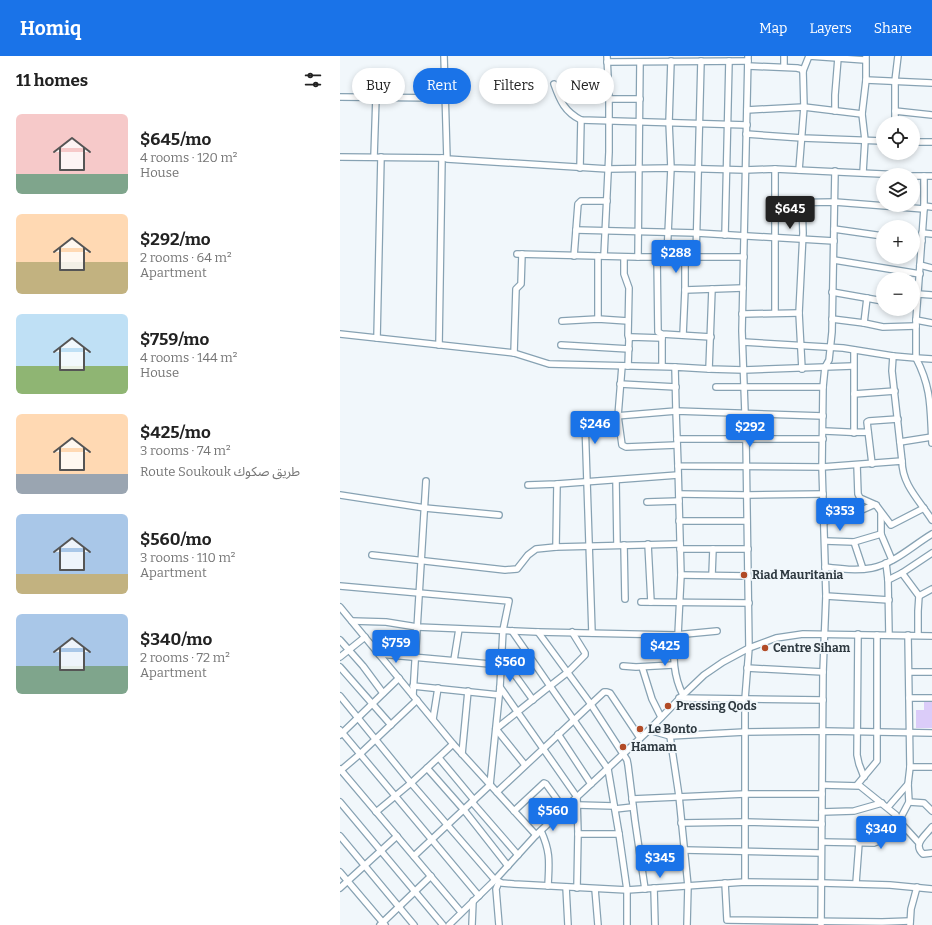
<!DOCTYPE html>
<html lang="en">
<head>
<meta charset="utf-8">
<style>
	:root { --surface:#fff; --page:#f2f2f2; --text:#222; --muted:#767676; --accent:#1a73e8 }
	body { margin:0; font-family:Bitter,"Noto Sans Arabic",serif; background:var(--page); color:var(--text); height:100vh; display:flex; flex-direction:column; font-size:15px; white-space:nowrap }
	* { box-sizing:border-box; margin:0 }
	p { font-size:13px; color:var(--muted) }
	.icon { flex:none; width:22px; height:22px; fill:none; stroke:currentColor; stroke-width:2; stroke-linecap:round; stroke-linejoin:round }
	.map { position:relative; flex:1; overflow:hidden }
	.sheet { display:flex; flex-direction:column; background:var(--surface); width:340px }
	.sheet>* { flex:none }
	.hud { position:absolute; left:12px; top:12px; width:380px; height:36px; display:flex; gap:8px }
	.controls { position:absolute; left:536px; top:60px; display:grid; gap:8px }
	.controls a { display:grid; place-items:center; width:44px; height:44px; border-radius:50%; background:var(--surface); box-shadow:0 2px 6px #0003; font-size:20px }
	.price { position:absolute; translate:-50% -34px; padding:0 9px; border-radius:4px; background:var(--accent); color:#fff; font-size:13px; line-height:26px; filter:drop-shadow(0 1px 2px #0008) }
	.price::after { content:''; position:absolute; left:50%; top:24px; width:12px; height:9px; margin-left:-6px; background:inherit; clip-path:polygon(0 0,100% 0,50% 100%) }
	.price.on { background:#222; color:#fff }
	ul { padding:0; list-style:none }
	li { display:flex; align-items:center; gap:12px; height:100px; padding:0 16px }
	li span { display:grid; place-items:center; flex:none; width:112px; height:80px; border-radius:6px; color:#555 }
	li>.icon { margin-inline-start:auto }
	span .icon { width:48px; height:48px; fill:#fffc; stroke-width:1 }
	li b { font-size:17px }
	h2 { display:flex; justify-content:space-between; align-items:center; height:48px; padding:0 16px; font-size:17px }
	.chip { padding:0 14px; border-radius:18px; background:var(--surface); box-shadow:0 2px 6px #0003; font-size:14px; line-height:36px }
	.chip.on { background:var(--accent); color:#fff }
	header { display:flex; align-items:center; gap:24px; box-sizing:border-box; height:56px; padding:0 20px; background:var(--accent); color:#fff }
	header strong { font-size:19px }
	nav { display:flex; gap:22px; margin-inline-start:auto; font-size:14px }
	main { display:flex; flex:1; min-height:0 }
	.map>svg:first-child { display:block }
</style>
</head>
<body>
<header>
<strong>Homiq</strong>
<nav><a>Map</a><a>Layers</a><a>Share</a></nav>
</header>
<main>
<section class="sheet">
<h2>11 homes<svg class="icon" aria-label="filters" viewBox="0 0 24 24"><path d="M4 7h16M4 17h16"/><circle cx="9" cy="7" r="2"/><circle cx="15" cy="17" r="2"/></svg></h2>
<ul>
<li><span style="background:linear-gradient(#f6c9c9 75%,#7fa58c 0)"><svg class="icon" aria-label="home" viewBox="0 0 24 24"><path d="M3 11l9-7 9 7M6 9v11h12V9"/></svg></span><div><b>$645/mo</b><p>4 rooms · 120 m²</p><p>House</p></div></li>
<li><span style="background:linear-gradient(#ffd9b3 60%,#c2b280 0)"><svg class="icon" aria-label="home" viewBox="0 0 24 24"><path d="M3 11l9-7 9 7M6 9v11h12V9"/></svg></span><div><b>$292/mo</b><p>2 rooms · 64 m²</p><p>Apartment</p></div></li>
<li><span style="background:linear-gradient(#bfe0f5 65%,#8fb573 0)"><svg class="icon" aria-label="home" viewBox="0 0 24 24"><path d="M3 11l9-7 9 7M6 9v11h12V9"/></svg></span><div><b>$759/mo</b><p>4 rooms · 144 m²</p><p>House</p></div></li>
<li><span style="background:linear-gradient(#ffd9b3 75%,#9aa5b1 0)"><svg class="icon" aria-label="home" viewBox="0 0 24 24"><path d="M3 11l9-7 9 7M6 9v11h12V9"/></svg></span><div><b>$425/mo</b><p>3 rooms · 74 m²</p><p>Route Soukouk طريق صكوك</p></div></li>
<li><span style="background:linear-gradient(#a9c7e8 75%,#c2b280 0)"><svg class="icon" aria-label="home" viewBox="0 0 24 24"><path d="M3 11l9-7 9 7M6 9v11h12V9"/></svg></span><div><b>$560/mo</b><p>3 rooms · 110 m²</p><p>Apartment</p></div></li>
<li><span style="background:linear-gradient(#a9c7e8 65%,#7fa58c 0)"><svg class="icon" aria-label="home" viewBox="0 0 24 24"><path d="M3 11l9-7 9 7M6 9v11h12V9"/></svg></span><div><b>$340/mo</b><p>2 rooms · 72 m²</p><p>Apartment</p></div></li>
</ul>
</section>
<div class="map">
<svg width="592" height="869" viewBox="0 0 592 869">
	<rect width="100%" height="100%" fill="#f1f7fb"/>
	<!-- green -->
	<polygon fill="#dbccf9" points="584,644 592,645 592,672 576,672 576,654 584,654"/>
	<g fill="none" stroke-linecap="round" stroke-linejoin="round">
		<defs>
			<g id="minor">
				<polyline points="104,0 107,103 268,113 331,112 327,200"/>
				<polyline points="331,5 329,66 331,112 405,114 435,113 563,119"/>
				<polyline points="267,6 408,5"/>
				<polyline points="408,10 457,12 461,13 463,15"/>
				<polyline points="444,11 444,0"/>
				<polyline points="526,24 592,27"/>
				<path d="M214,28C220,45 225,56 241,64L407,69"/>
				<polyline points="0,41 105,42"/>
				<polyline points="269,43 300,43"/>
				<polyline points="407,54 464,51 522,58"/>
				<polyline points="495,55 495,39 498,2"/>
				<polyline points="555,55 592,59"/>
				<polyline points="555,67 555,25 558,0"/>
				<polyline points="406,78 462,82 543,85"/>
				<polyline points="573,86 592,86"/>
				<polyline points="0,101 105,102"/>
				<polyline points="34,101 36,41"/>
				<polyline points="240,112 241,64"/>
				<polyline points="459,114 464,51 463,15 469,0 525,4"/>
				<polyline points="523,116 525,84 522,58 526,24 526,0"/>
				<polyline points="573,120 592,120"/>
				<polyline points="584,120 584,153 576,264 592,267"/>
				<polyline points="435,147 495,146 584,153"/>
				<polyline points="584,150 592,151"/>
				<polyline points="494,173 543,180"/>
				<polyline points="236,174 357,177 494,185"/>
				<polyline points="582,177 592,178"/>
				<polyline points="385,179 389,5"/>
				<polyline points="573,184 582,185"/>
				<polyline points="177,198 298,201 404,201"/>
				<polyline points="234,200 238,148 241,145 267,145"/>
				<polyline points="264,200 269,96 269,43 267,0"/>
				<polyline points="317,200 318,276 322,278 371,281"/>
				<polyline points="356,200 361,5"/>
				<polyline points="284,201 284,218 289,232 288,279 289,283"/>
				<polyline points="298,201 300,6"/>
				<polyline points="494,204 580,218"/>
				<polyline points="580,209 592,212"/>
				<polyline points="345,234 403,232"/>
				<polyline points="492,236 543,245"/>
				<polyline points="578,238 592,239"/>
				<polyline points="435,257 435,113"/>
				<polyline points="402,258 459,257"/>
				<polyline points="258,263 258,200"/>
				<polyline points="492,263 524,267 543,271 576,270"/>
				<polyline points="222,265 258,263 288,265"/>
				<polyline points="524,267 527,242"/>
				<polyline points="0,278 174,297 209,308 335,311"/>
				<polyline points="343,279 345,234 345,201"/>
				<polyline points="322,280 322,310"/>
				<polyline points="37,282 41,101"/>
				<polyline points="403,286 503,292 553,300"/>
				<polyline points="99,289 102,102"/>
				<polyline points="221,289 289,293"/>
				<polyline points="174,297 176,233 181,228 182,198"/>
				<path d="M576,302C592,333 590,352 592,387"/>
				<polyline points="576,302 592,303"/>
				<polyline points="282,310 278,360 282,389 286,391 337,389"/>
				<polyline points="288,310 289,283 291,281 322,282"/>
				<polyline points="369,313 372,233"/>
				<polyline points="462,313 459,257 463,177 462,146"/>
				<polyline points="280,328 336,331"/>
				<polyline points="376,331 483,331"/>
				<polyline points="514,338 555,335"/>
				<path d="M483,360L336,355L338,410L482,411L562,405C562,429 580,445 592,464"/>
				<path d="M483,375C498,375 513,377 528,376"/>
				<polyline points="514,377 514,294"/>
				<polyline points="337,383 483,383"/>
				<polyline points="560,386 592,381"/>
				<polyline points="562,405 552,315 553,300 576,302 576,264"/>
				<polyline points="532,408 527,366 529,365 558,363"/>
				<polyline points="517,409 518,438 520,442 536,449"/>
				<polyline points="276,424 277,489"/>
				<polyline points="217,428 216,491 340,488"/>
				<polyline points="188,429 217,428 338,419"/>
				<polyline points="339,438 407,439 483,438"/>
				<polyline points="0,439 85,452 159,459"/>
				<polyline points="307,446 339,445"/>
				<polyline points="339,465 407,465"/>
				<polyline points="484,465 506,461 533,449 536,449 551,469 584,452"/>
				<polyline points="541,478 541,457"/>
				<polyline points="485,485 514,486 541,478 552,504"/>
				<polyline points="514,486 523,513"/>
				<polyline points="308,488 311,546"/>
				<polyline points="284,489 285,543"/>
				<polyline points="340,493 408,493"/>
				<polyline points="32,499 165,514 177,513 188,499 196,493 216,491"/>
				<polyline points="546,507 548,524 549,579"/>
				<path d="M485,511C501,513 517,515 532,512C555,507 572,490 592,478"/>
				<polyline points="562,517 579,540 578,555 578,579"/>
				<polyline points="341,519 408,520"/>
				<polyline points="372,519 373,493"/>
				<polyline points="548,524 562,517 592,497"/>
				<polyline points="0,530 169,545 163,574 160,631 150,729 74,800"/>
				<polyline points="486,540 549,544"/>
				<polyline points="579,540 592,533"/>
				<polyline points="301,546 409,547"/>
				<polyline points="0,551 113,688 196,779"/>
				<polyline points="12,565 46,566 77,571 198,576 250,647 287,704 288,709 295,765 305,833"/>
				<polyline points="172,575 210,630 156,673 185,709"/>
				<polyline points="198,576 335,579 377,575"/>
				<polyline points="232,576 245,597 245,599 228,616 210,630 268,713 279,778 287,834 287,869"/>
				<polyline points="252,577 245,365 252,362 336,355 335,311 369,313 404,314 513,310"/>
				<polyline points="518,578 517,699 519,708 524,721"/>
				<path d="M335,579C333,601 333,619 343,639"/>
				<polyline points="338,579 341,519 338,410"/>
				<polyline points="0,584 23,610 43,637"/>
				<polyline points="39,598 161,609"/>
				<polyline points="0,601 25,581"/>
				<polyline points="162,601 193,644"/>
				<polyline points="114,604 119,573"/>
				<polyline points="283,610 296,611 333,609"/>
				<polyline points="0,611 51,669"/>
				<polyline points="302,611 312,643 321,661"/>
				<polyline points="407,612 483,616"/>
				<polyline points="569,616 592,616"/>
				<polyline points="73,630 159,639"/>
				<polyline points="160,631 237,741 238,778 237,832"/>
				<polyline points="73,639 86,425"/>
				<polyline points="0,640 71,727 36,756"/>
				<polyline points="339,642 483,644"/>
				<polyline points="569,642 592,642"/>
				<polyline points="93,663 98,632"/>
				<polyline points="0,674 139,840"/>
				<polyline points="309,674 330,680 405,676 484,675 592,677"/>
				<polyline points="218,678 251,728"/>
				<polyline points="0,679 59,622"/>
				<polyline points="330,680 339,740 348,830 347,869"/>
				<polyline points="113,688 71,727 155,824 162,827 174,828 287,834 405,826 482,827 550,829 592,833"/>
				<polyline points="122,698 128,635"/>
				<polyline points="99,702 134,744"/>
				<polyline points="570,711 592,711"/>
				<polyline points="87,712 124,754 168,810"/>
				<polyline points="0,713 121,856"/>
				<polyline points="0,715 20,698 77,644"/>
				<polyline points="483,729 520,730 556,759 559,765 579,787"/>
				<polyline points="517,729 537,705 537,579"/>
				<polyline points="157,736 264,636 267,636 270,637 300,682"/>
				<polyline points="292,743 405,738 482,738"/>
				<polyline points="0,746 103,869"/>
				<polyline points="132,746 178,799"/>
				<polyline points="569,746 584,747 592,755"/>
				<polyline points="238,749 274,750"/>
				<polyline points="548,751 568,728"/>
				<polyline points="275,753 293,751"/>
				<polyline points="174,755 204,727 206,728 224,753"/>
				<polyline points="482,756 514,755 542,747"/>
				<polyline points="341,767 405,766 482,768"/>
				<path d="M592,771C586,779 572,788 583,798L592,797"/>
				<path d="M201,775C211,797 209,807 208,830"/>
				<polyline points="238,778 279,778"/>
				<polyline points="0,780 74,869"/>
				<polyline points="482,786 534,787 539,785 547,780 559,765 569,746 568,728 570,711 568,579"/>
				<polyline points="344,794 481,797"/>
				<polyline points="0,816 45,869"/>
				<polyline points="405,826 405,643 409,592 406,384 402,275 408,0"/>
				<polyline points="385,827 387,864 542,866 570,865"/>
				<polyline points="516,827 519,787"/>
				<polyline points="226,831 228,869"/>
				<polyline points="0,832 57,780"/>
				<polyline points="314,832 315,869"/>
				<polyline points="255,833 258,869"/>
				<polyline points="40,869 91,820"/>
				<polyline points="109,869 155,824 196,779 309,674 343,639 364,619 383,606 409,592 436,582 463,578 592,580"/>
				<polyline points="132,869 133,845"/>
				<polyline points="159,869 156,833 159,826"/>
				<polyline points="481,869 483,616 486,540 482,411 483,331 485,311 489,304 492,276 495,115"/>
				<polyline points="570,869 571,853 577,831"/>
			</g>
		</defs>
		<!-- minor casing -->
		<use href="#minor" stroke="#87a2b3" stroke-width="8"/>
		<!-- minor -->
		<use href="#minor" stroke="#fff" stroke-width="5.5"/>
	</g>
	<!-- markers -->
	<g fill="#b24b26" stroke="#f1f7fb" stroke-width="1.5">
		<circle cx="404" cy="519" r="4"/>
		<circle cx="425" cy="592" r="4"/>
		<circle cx="328" cy="650" r="4"/>
		<circle cx="300" cy="673" r="4"/>
		<circle cx="283" cy="691" r="4"/>
	</g>
	<g text-anchor="middle" dominant-baseline="central" stroke-width="4" stroke-linejoin="round" paint-order="stroke">
		<!-- poi labels -->
		<g font-size="12" font-weight="bold" fill="#2e3940" stroke="#f1f7fb" text-anchor="start">
			<text x="412" y="519">Riad Mauritania</text>
			<text x="433" y="592">Centre Siham</text>
			<text x="336" y="650">Pressing Qods</text>
			<text x="308" y="673">Le Bonto</text>
			<text x="291" y="691">Hamam</text>
		</g>
	</g>
</svg>
<div class="controls">
<a><svg class="icon" aria-label="locate" viewBox="0 0 24 24"><circle cx="12" cy="12" r="6"/><path d="M12 2v4M12 18v4M2 12h4M18 12h4"/></svg></a>
<a><svg class="icon" aria-label="layers" viewBox="0 0 24 24"><path d="M12 4l9 5-9 5-9-5zM3 14l9 5 9-5"/></svg></a>
<a>+</a>
<a>−</a>
</div>
<b class="price on" style="left:450px;top:174px">$645</b>
<b class="price" style="left:336px;top:218px">$288</b>
<b class="price" style="left:255px;top:389px">$246</b>
<b class="price" style="left:410px;top:392px">$292</b>
<b class="price" style="left:500px;top:476px">$353</b>
<b class="price" style="left:56px;top:608px">$759</b>
<b class="price" style="left:325px;top:611px">$425</b>
<b class="price" style="left:170px;top:627px">$560</b>
<b class="price" style="left:213px;top:776px">$560</b>
<b class="price" style="left:541px;top:794px">$340</b>
<b class="price" style="left:320px;top:823px">$345</b>
<div class="hud">
<a class="chip">Buy</a>
<a class="chip on">Rent</a>
<a class="chip">Filters</a>
<a class="chip">New</a>
</div>
</div>
</main>
</body>
</html>
